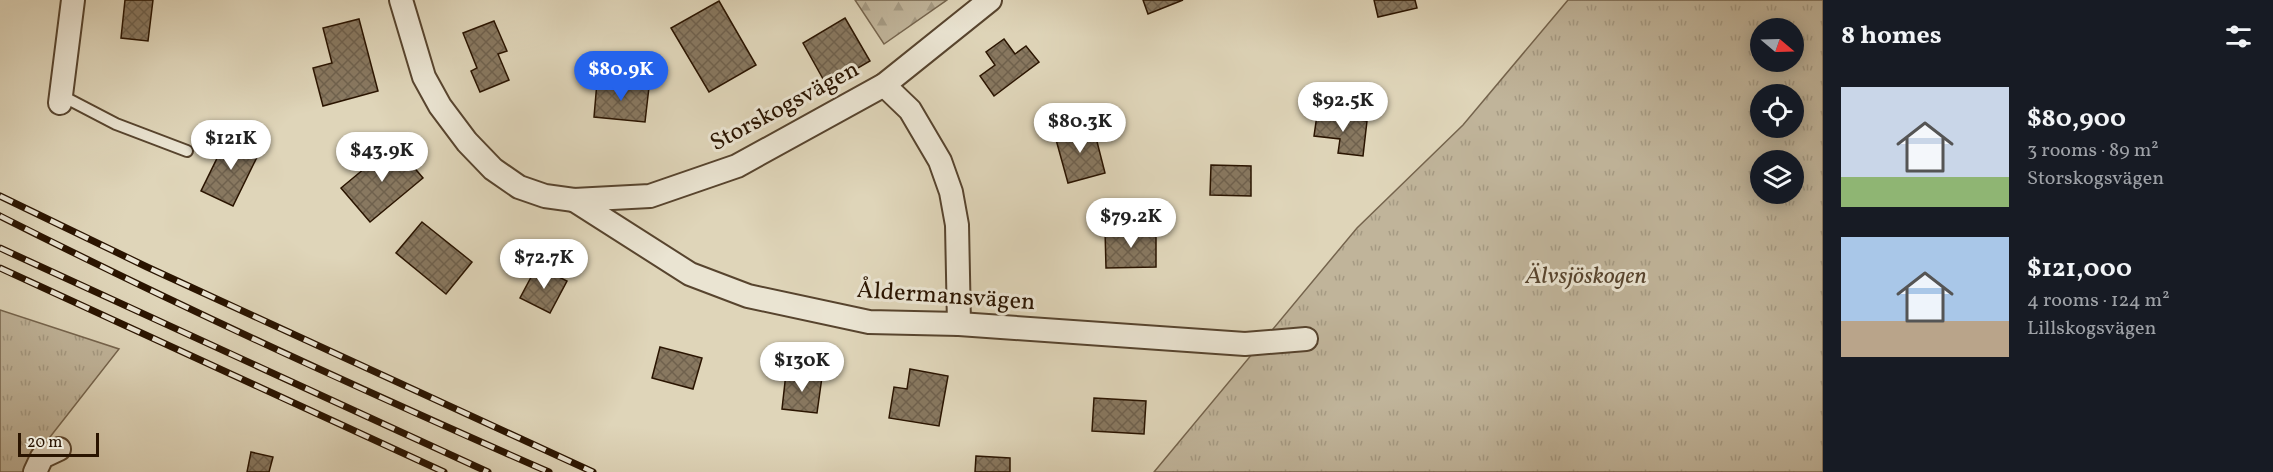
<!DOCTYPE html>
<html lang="en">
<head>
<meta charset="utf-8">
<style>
	:root { --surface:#171b24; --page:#20242c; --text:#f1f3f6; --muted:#9ea1a6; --accent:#2563eb }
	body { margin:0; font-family:Vollkorn,serif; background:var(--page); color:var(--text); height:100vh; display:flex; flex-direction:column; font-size:22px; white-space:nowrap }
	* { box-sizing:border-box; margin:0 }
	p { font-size:20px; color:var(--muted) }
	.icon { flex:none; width:33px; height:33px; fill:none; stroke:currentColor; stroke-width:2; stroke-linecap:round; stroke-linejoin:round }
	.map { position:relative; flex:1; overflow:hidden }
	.details { display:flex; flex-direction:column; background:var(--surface); width:450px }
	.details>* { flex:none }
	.needle { width:39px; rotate:109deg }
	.tools { position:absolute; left:1750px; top:18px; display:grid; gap:12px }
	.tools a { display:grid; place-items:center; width:54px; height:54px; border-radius:50%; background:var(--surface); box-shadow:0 3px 15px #0003; font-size:30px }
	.scale { position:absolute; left:18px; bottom:15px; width:81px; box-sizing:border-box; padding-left:6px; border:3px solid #2a1400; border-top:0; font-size:16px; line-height:21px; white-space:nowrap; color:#2a1400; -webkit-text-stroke:4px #eae4d2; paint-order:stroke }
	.price { position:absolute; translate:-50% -51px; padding:0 14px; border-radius:21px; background:#fff; color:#222; font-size:20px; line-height:39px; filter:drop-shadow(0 2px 3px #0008) }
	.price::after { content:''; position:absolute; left:50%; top:36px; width:18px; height:14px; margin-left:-9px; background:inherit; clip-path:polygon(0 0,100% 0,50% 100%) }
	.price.on { background:var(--accent); color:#fff }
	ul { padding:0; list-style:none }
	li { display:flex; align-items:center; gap:18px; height:150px; padding:0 18px }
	li span { display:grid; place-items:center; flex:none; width:168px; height:120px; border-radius:0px; color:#555 }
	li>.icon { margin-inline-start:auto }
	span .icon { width:72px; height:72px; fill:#fffc; stroke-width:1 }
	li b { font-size:26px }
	h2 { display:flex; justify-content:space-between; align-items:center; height:72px; padding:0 18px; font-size:26px }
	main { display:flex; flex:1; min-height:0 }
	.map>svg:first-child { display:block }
</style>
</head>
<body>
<main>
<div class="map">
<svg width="1823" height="472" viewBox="0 0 1823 472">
	<defs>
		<pattern id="forest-firs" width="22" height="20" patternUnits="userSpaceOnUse" patternTransform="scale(1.5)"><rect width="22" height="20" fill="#c0b49a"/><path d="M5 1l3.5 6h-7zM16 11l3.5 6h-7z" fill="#a59a83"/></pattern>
		<pattern id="park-tufts" width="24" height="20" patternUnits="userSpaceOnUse" patternTransform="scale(1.5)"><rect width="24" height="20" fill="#c0b49a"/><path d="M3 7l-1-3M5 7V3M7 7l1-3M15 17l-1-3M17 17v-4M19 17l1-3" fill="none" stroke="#a59a83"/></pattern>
		<pattern id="building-cross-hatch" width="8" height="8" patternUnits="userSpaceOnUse" patternTransform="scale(1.5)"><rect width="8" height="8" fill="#887860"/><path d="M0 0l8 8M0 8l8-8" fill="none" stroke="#6f614d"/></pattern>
	</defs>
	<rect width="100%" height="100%" fill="#dfd5b9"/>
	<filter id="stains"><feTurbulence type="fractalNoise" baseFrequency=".00333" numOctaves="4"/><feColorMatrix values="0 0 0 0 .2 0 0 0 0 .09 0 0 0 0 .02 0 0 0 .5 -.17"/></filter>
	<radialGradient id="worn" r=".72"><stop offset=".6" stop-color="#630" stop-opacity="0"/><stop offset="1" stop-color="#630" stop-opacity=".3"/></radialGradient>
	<!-- forest -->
	<polygon fill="url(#forest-firs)" stroke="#75644d" stroke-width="1.5" points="855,0 947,0 884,44"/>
	<!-- park -->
	<g fill="url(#park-tufts)" stroke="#75644d" stroke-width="1.5" fill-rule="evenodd">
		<path d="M1568,0H1823V472H1154L1357,228L1463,125ZM1761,28H1794V62H1761ZM1761,94H1794V128H1761ZM1761,160H1794V194H1761Z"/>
		<polygon points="0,310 119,349 50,437 26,472 0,472"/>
	</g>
	<!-- building -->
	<g fill="url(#building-cross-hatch)" stroke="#2a1400" stroke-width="1.5">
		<polygon points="125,0 153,0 148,41 121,38"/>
		<polygon points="1143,0 1183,0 1148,14"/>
		<polygon points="1374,0 1415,0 1417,8 1378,17"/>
		<polygon points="719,1 756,65 709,92 671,28"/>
		<polygon points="845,18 870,61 827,86 803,43"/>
		<polygon points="359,19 378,91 323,106 313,68 332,63 323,28"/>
		<polygon points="494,21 507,51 498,54 509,80 480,92 471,71 477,68 463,33"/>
		<polygon points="1004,39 1015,54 1026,46 1039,62 994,96 980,76 995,65 986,52"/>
		<polygon points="597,82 649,87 645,122 594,117"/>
		<polygon points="1317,115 1367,121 1363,156 1338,153 1340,139 1314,136"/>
		<polygon points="1093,126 1105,173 1068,183 1055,136"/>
		<polygon points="228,136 260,151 233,206 201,191"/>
		<polygon points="394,144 423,178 370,222 341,188"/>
		<polygon points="1211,165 1251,166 1251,196 1210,195"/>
		<polygon points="422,222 472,262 446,294 396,253"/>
		<polygon points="1105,230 1156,230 1156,267 1106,268"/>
		<polygon points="537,266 567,281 550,313 520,298"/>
		<polygon points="660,347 702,358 693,389 652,378"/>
		<polygon points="910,369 948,376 939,426 889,418 894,387 907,389"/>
		<polygon points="786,373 822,377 817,413 782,409"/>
		<polygon points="1094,398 1146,401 1144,434 1092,431"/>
		<polygon points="251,452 273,457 269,472 247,472"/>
		<polygon points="976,456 1010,458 1010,472 975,472"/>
	</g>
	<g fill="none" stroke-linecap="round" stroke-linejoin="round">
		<defs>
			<polyline id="lane" points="60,102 68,99 116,124 187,151"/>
			<g id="street">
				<polyline points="401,0 424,77 440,106 467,142 493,169 519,187 545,196 574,200 650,196 737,166 884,85 990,0"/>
				<polyline points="884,85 910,110 940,161 951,192 957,225 959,324"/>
				<polyline points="60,103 73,0"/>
				<polyline points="574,200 690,274 748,296 869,322 959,324 1245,344 1306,339"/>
				<polyline points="35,472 42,457 59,449"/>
			</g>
		</defs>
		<!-- lane casing -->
		<use href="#lane" stroke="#57442e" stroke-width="14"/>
		<!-- street casing -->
		<use href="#street" stroke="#57442e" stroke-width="26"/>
		<!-- lane -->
		<use href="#lane" stroke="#eae4d2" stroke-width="10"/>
		<!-- street -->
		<use href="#street" stroke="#eae4d2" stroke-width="22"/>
		<defs>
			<g id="rail">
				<polyline points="0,196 147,267 593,472"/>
				<path d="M0,216C180,307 364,391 549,472"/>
				<polyline points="0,248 488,472"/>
				<polyline points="0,268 444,472"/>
			</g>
		</defs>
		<!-- rail casing -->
		<use href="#rail" stroke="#2a1400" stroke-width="7"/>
		<!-- rail -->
		<use href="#rail" stroke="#eae4d2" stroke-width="4.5" stroke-dasharray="14" stroke-linecap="butt"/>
	</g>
	<g text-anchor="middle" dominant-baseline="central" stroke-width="6" stroke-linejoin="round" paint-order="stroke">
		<!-- street labels -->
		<g font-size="24" fill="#2a1400" stroke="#eae4d2">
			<text transform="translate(785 107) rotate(-28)">Storskogsvägen</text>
			<text transform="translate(946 297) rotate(4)">Åldermansvägen</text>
		</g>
		<!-- park labels -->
		<g font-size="24" font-style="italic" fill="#57442e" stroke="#eae4d2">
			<text x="1586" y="277">Älvsjöskogen</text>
		</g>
	</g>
	<rect width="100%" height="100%" filter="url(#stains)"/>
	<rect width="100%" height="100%" fill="url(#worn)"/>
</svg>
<div class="tools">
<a><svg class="needle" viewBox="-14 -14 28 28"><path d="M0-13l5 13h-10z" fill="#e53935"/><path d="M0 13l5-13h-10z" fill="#9ea1a6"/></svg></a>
<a><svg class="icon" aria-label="locate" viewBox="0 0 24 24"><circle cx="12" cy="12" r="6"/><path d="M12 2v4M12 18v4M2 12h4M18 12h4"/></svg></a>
<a><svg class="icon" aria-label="layers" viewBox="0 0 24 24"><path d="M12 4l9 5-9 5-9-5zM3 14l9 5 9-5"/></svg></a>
</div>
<div class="scale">20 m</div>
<b class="price on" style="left:621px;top:102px">$80.9K</b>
<b class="price" style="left:1343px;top:133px">$92.5K</b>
<b class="price" style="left:1080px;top:154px">$80.3K</b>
<b class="price" style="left:231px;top:171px">$121K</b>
<b class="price" style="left:382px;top:183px">$43.9K</b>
<b class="price" style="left:1131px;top:249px">$79.2K</b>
<b class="price" style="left:544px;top:290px">$72.7K</b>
<b class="price" style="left:802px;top:393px">$130K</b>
</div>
<section class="details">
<h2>8 homes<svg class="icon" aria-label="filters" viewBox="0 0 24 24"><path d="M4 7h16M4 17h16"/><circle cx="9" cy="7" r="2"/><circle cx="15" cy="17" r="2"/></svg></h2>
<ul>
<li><span style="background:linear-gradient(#c9d6e8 75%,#8fb573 0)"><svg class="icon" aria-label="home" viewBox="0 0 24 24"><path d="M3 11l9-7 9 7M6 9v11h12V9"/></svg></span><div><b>$80,900</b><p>3 rooms · 89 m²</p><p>Storskogsvägen</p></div></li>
<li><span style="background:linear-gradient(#a9c7e8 70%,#b9a48a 0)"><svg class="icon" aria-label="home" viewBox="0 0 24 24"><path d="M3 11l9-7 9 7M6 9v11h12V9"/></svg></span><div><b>$121,000</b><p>4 rooms · 124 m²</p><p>Lillskogsvägen</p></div></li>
</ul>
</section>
</main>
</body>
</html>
